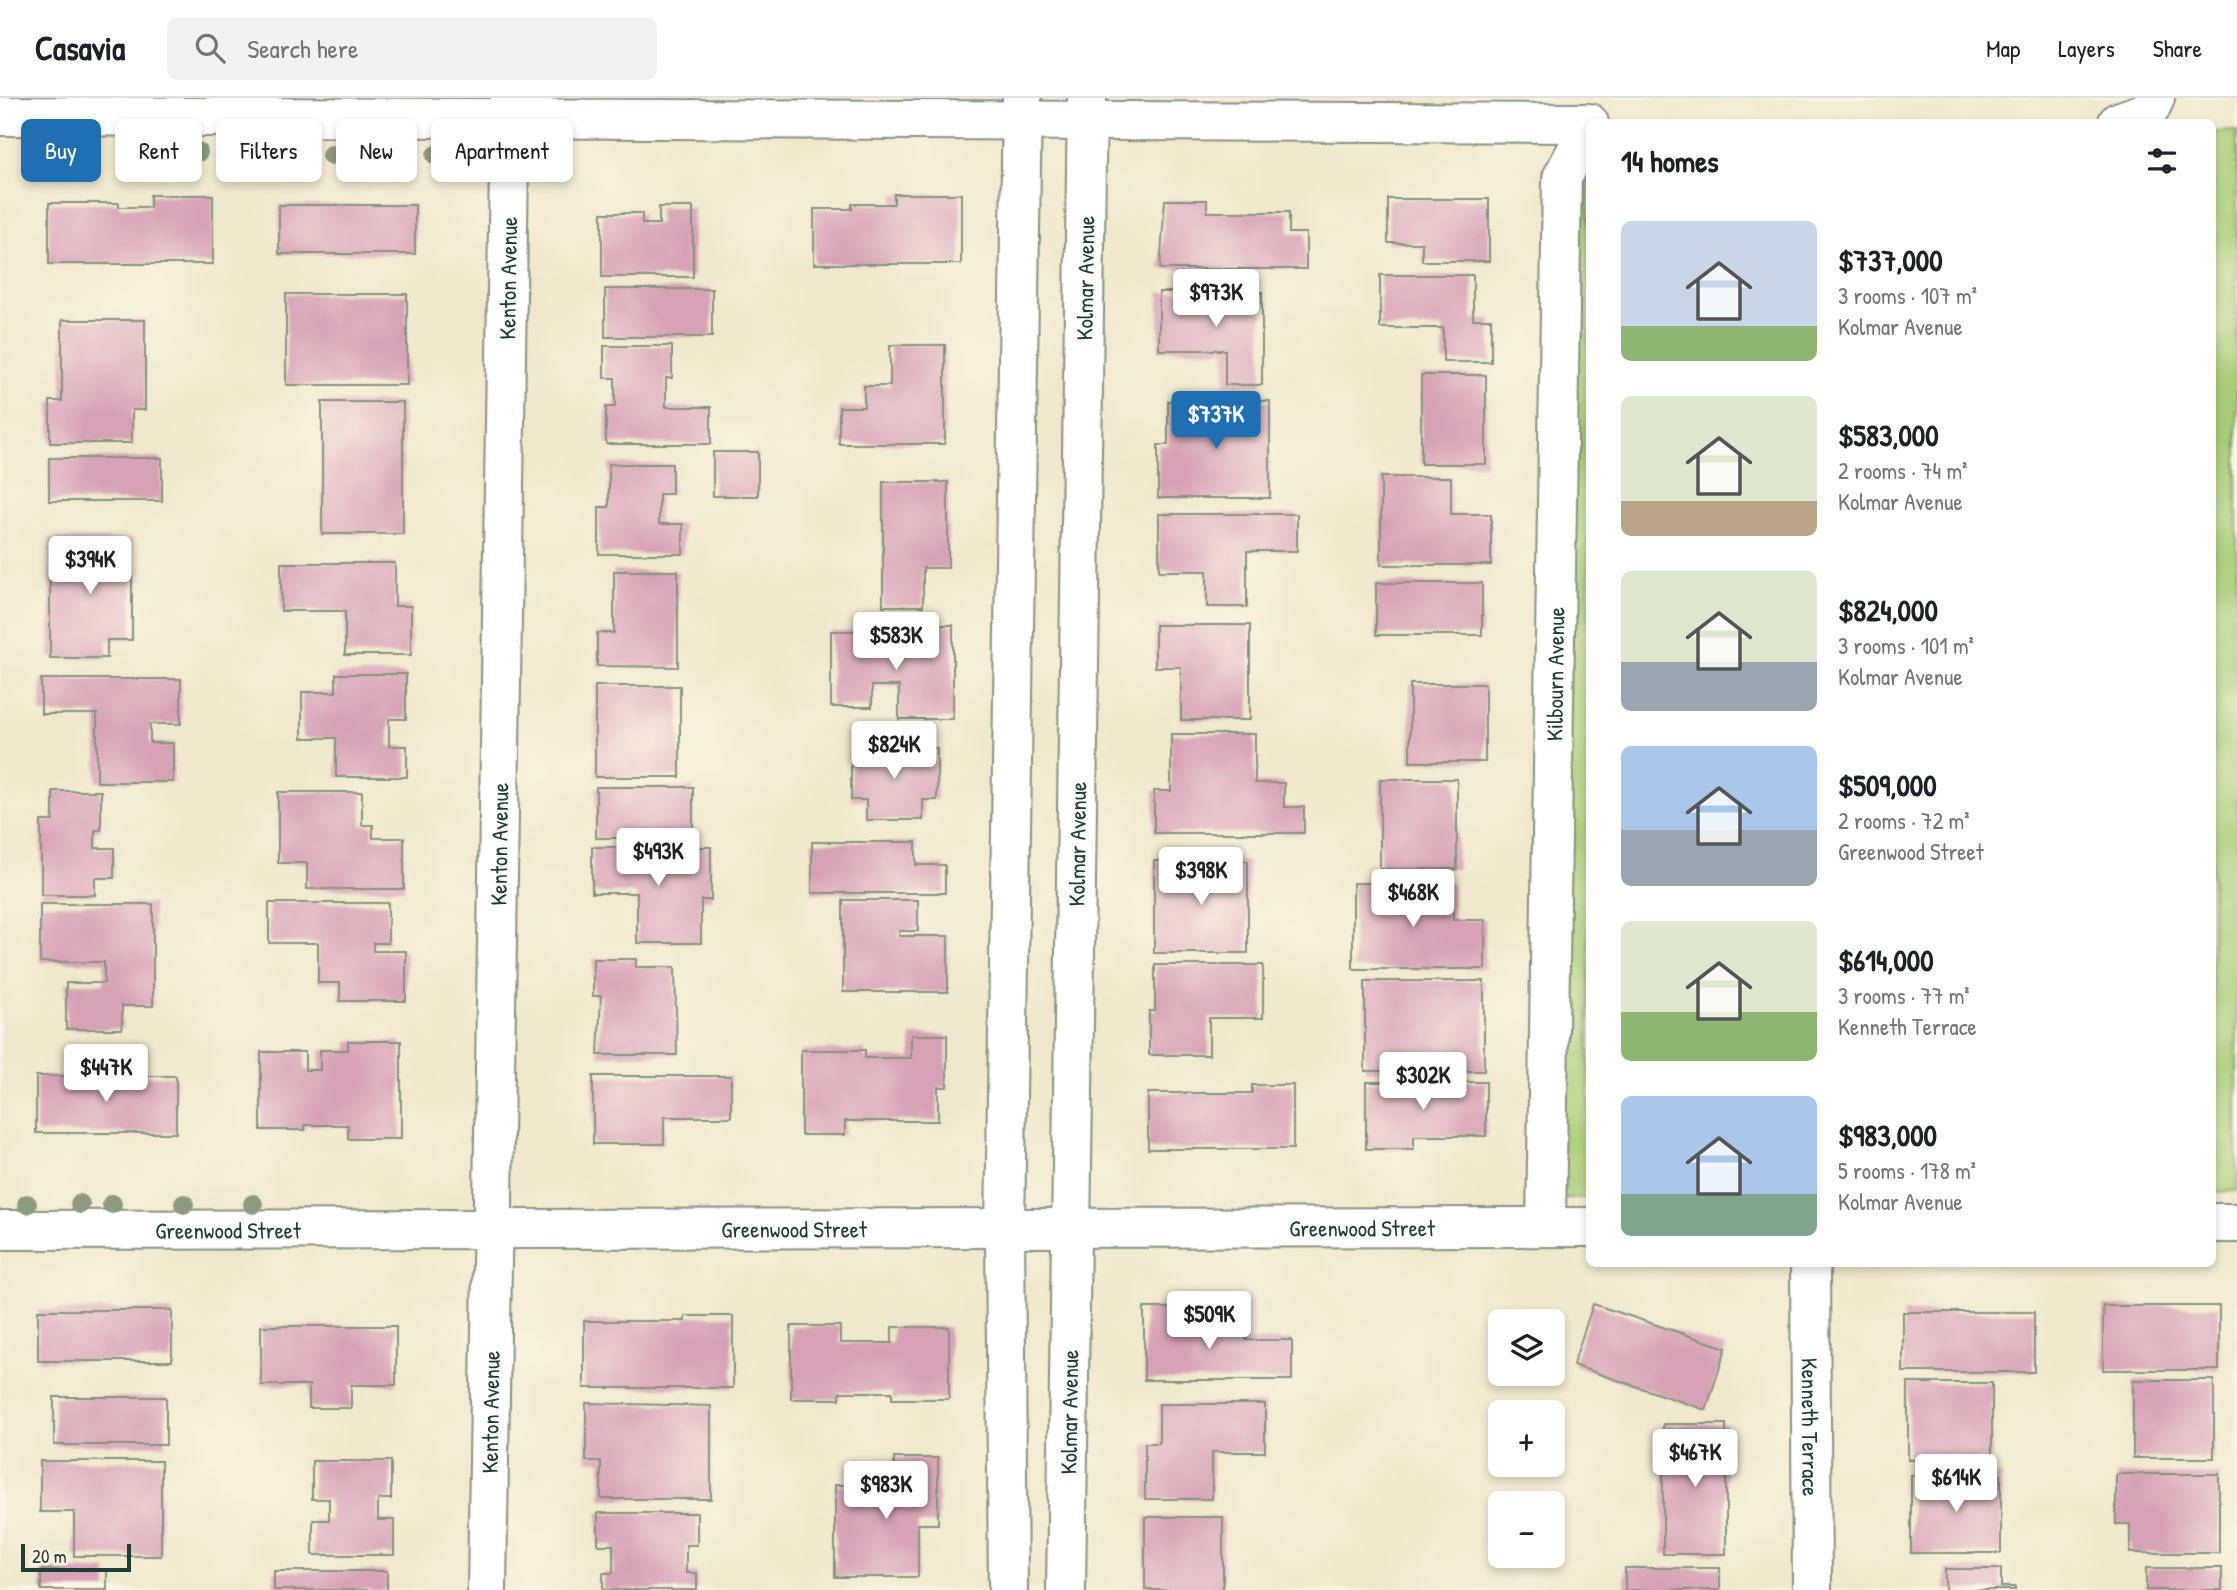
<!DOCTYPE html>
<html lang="en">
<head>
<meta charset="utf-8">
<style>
	:root { --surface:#fff; --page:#f2f2f2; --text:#202124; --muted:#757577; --line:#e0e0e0; --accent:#1f6fb2 }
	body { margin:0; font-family:"Patrick Hand",sans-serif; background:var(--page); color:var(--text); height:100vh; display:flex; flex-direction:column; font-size:26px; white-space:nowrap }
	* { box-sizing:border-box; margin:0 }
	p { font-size:23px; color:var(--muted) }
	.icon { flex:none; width:38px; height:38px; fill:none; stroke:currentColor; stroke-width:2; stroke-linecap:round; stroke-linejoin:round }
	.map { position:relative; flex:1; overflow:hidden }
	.drawer { position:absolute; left:1586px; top:21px; width:630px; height:1148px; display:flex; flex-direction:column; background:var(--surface); border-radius:10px; box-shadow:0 4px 10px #0003 }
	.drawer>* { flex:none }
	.guide { position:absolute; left:21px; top:21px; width:665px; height:63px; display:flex; gap:14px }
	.tools { position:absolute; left:1488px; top:1211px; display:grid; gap:14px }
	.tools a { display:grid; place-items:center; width:77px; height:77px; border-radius:10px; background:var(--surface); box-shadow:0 4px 10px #0003; font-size:35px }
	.scale { position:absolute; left:21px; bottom:18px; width:110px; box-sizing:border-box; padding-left:7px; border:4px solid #1f3d34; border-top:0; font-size:19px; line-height:24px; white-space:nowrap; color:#1f3d34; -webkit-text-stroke:5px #fcf5e5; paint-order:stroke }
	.price { position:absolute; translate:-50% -60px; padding:0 16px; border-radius:7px; background:#fff; color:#222; font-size:23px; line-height:46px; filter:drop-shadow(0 2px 4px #0008) }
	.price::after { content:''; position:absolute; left:50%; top:42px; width:21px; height:16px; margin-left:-10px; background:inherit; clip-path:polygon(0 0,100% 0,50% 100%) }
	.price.on { background:var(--accent); color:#fff }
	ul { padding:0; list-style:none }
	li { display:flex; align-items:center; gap:21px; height:175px; padding:0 35px }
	li span { display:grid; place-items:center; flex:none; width:196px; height:140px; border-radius:10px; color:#555 }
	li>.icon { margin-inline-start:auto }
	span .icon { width:84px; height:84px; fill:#fffc; stroke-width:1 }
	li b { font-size:30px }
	h2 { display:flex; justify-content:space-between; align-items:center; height:84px; padding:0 35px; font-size:30px }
	.pill { padding:0 24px; border-radius:10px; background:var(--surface); box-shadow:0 4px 10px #0003; font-size:24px; line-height:63px }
	.pill.on { background:var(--accent); color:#fff }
	header { display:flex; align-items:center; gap:42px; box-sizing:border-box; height:98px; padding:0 35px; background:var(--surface); border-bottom:2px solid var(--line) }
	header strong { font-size:33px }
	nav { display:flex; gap:38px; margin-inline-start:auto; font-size:24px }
	.search { width:490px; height:63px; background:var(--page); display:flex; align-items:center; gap:18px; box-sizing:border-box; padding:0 24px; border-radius:10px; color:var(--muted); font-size:26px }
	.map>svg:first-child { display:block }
</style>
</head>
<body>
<header>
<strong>Casavia</strong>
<div class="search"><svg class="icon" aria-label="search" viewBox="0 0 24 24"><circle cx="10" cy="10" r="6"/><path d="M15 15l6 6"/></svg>Search here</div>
<nav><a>Map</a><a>Layers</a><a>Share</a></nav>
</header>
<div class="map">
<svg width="2237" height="1492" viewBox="0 0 2237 1492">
	<rect width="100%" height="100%" fill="#fcf5e5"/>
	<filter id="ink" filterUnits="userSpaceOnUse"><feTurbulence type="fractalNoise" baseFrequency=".0143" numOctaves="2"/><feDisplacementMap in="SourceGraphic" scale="14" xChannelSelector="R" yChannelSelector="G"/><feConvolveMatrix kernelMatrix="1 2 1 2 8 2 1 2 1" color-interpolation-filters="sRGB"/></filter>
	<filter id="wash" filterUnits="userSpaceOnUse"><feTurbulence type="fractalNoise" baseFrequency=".00686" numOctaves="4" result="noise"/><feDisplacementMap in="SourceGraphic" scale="28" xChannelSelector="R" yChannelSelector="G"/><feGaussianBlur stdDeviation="1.57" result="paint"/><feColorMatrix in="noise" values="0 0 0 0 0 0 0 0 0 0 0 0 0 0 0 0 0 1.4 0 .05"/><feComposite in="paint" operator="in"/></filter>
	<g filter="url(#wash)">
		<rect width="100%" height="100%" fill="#efe8cc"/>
		<!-- green -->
		<g fill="#a9cd77" stroke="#648556" stroke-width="2">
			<polygon points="2237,33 2237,1093 2212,1094 2212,34"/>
			<polygon points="1589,66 1589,1100 1561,1100 1576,70"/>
		</g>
		<g id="blocks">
			<!-- building -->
			<g fill="#d7a2b6">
				<polygon points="894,96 961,96 961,166 814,166 814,111 852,111 852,106 894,106"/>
				<polygon points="150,97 213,97 213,166 49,166 49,105 119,105 119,109 150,109"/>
				<polygon points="1388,101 1489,101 1489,163 1422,163 1422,145 1388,145"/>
				<polygon points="1165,102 1207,102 1207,114 1289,114 1289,135 1306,135 1306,171 1160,171"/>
				<rect x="279" y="107" width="136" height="49"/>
				<polygon points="659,109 693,109 693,179 602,179 602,115 642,115 642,126 659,126"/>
				<polygon points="1380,177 1473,177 1473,221 1491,221 1491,264 1443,264 1443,230 1380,230"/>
				<rect x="605" y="191" width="107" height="48"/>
				<polygon points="1159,194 1262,194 1262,287 1225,287 1225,252 1159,252"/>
				<rect x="286" y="196" width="121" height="91"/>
				<polygon points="62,222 145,222 145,312 132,312 132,345 50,345 50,303 62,303"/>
				<polygon points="890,247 945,247 945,346 839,346 839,309 864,309 864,288 890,288"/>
				<polygon points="604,248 672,248 672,280 666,280 666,309 711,309 711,346 606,346 606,309 615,309 615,280 604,280"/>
				<rect x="1421" y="277" width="65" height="89"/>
				<polygon points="1168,303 1270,303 1270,400 1158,400 1158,347 1168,347"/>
				<rect x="322" y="304" width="81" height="132"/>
				<rect x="713" y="354" width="45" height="44"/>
				<rect x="49" y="360" width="113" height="43"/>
				<polygon points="609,366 672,366 672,396 659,396 659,426 683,426 683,456 599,456 599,409 609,409"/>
				<polygon points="1381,379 1451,379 1451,416 1491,416 1491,467 1381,467"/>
				<polygon points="883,384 948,384 948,470 923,470 923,508 883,508"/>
				<polygon points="1159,416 1297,416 1297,453 1247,453 1247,509 1207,509 1207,473 1159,473"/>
				<polygon points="50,441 132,441 132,542 107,542 107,560 50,560"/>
				<polygon points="281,465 395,465 395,508 411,508 411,557 345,557 345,513 281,513"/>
				<polygon points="614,473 678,473 678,569 597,568 597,535 614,535"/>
				<rect x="1376" y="485" width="106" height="52"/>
				<polygon points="918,527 953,527 953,621 899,621 899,588 872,588 872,609 831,609 831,533 872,533 872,552 918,552"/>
				<polygon points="1155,527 1250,527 1250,622 1181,622 1181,569 1155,569"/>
				<polygon points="336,576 406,576 406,621 389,621 389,648 407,648 407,679 336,679 336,640 302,640 302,594 336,594"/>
				<polygon points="41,581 181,581 181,626 150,626 150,645 173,645 173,684 97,684 97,616 41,616"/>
				<rect x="1410" y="586" width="75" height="78"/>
				<rect x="595" y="588" width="85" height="91"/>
				<polygon points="1171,636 1255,636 1255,685 1284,685 1284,709 1304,709 1304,735 1154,735 1154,693 1171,693"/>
				<polygon points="851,650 937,650 937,702 923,702 923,722 866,722 866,702 851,702"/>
				<rect x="1380" y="681" width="77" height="90"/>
				<rect x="596" y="689" width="97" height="51"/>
				<polygon points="53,693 101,693 101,732 95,732 95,750 114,750 114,780 95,780 95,797 41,797 41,723 53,723"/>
				<polygon points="278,694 362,694 362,727 373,727 373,740 404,740 404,791 307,791 307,765 278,765"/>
				<polygon points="812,744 916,744 916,767 945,767 945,795 812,795"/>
				<polygon points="592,749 711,749 711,802 701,802 701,845 637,845 637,795 592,795"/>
				<rect x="1154" y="763" width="94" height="92"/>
				<polygon points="1353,785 1453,785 1453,822 1485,822 1485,871 1353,871"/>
				<polygon points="843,802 918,802 918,833 899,833 899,838 948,838 948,894 843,894"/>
				<polygon points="269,805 388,805 388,845 373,845 373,853 406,853 406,903 340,903 340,885 318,885 318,845 269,845"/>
				<polygon points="40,806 153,806 153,908 122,908 122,931 66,931 66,885 104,885 104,864 40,864"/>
				<polygon points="593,861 636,861 636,869 675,869 677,957 598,957 601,898 593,898"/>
				<polygon points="1155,867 1263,867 1263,920 1209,920 1209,957 1149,957 1149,913 1155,913"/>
				<rect x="1365" y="883" width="119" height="90"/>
				<polygon points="911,937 947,937 947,989 938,989 938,1023 845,1023 845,1037 801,1037 801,952 865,952 865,960 911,960"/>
				<polygon points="348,943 401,943 401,1041 348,1041 348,1027 305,1027 305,1032 261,1032 261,954 305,954 305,972 320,972 320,952 348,952"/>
				<rect x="36" y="978" width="140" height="57"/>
				<polygon points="593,978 731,978 731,1019 664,1019 664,1046 593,1046"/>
				<polygon points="1366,984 1486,984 1486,1038 1414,1038 1414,1051 1366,1051"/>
				<polygon points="1252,987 1293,987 1293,1051 1148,1051 1148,995 1252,995"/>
				<polygon points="1593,1206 1726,1250 1706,1312 1573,1267"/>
				<rect x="2103" y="1208" width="116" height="64"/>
				<polygon points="1144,1210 1182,1210 1182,1227 1246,1227 1246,1242 1292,1242 1292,1282 1144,1282"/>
				<rect x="38" y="1212" width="134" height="51"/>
				<rect x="1903" y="1214" width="131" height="60"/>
				<polygon points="685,1218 733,1218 733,1290 584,1290 584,1223 685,1223"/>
				<polygon points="261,1228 396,1228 396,1287 351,1287 351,1310 309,1310 309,1287 261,1287"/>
				<polygon points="791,1228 840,1228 840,1245 892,1245 892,1229 949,1229 949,1301 892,1301 892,1294 840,1294 840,1301 791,1301"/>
				<rect x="2133" y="1282" width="81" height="78"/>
				<rect x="1908" y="1285" width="84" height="77"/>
				<rect x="54" y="1299" width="112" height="48"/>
				<polygon points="586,1305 711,1308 711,1401 601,1401 601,1363 586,1363"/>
				<polygon points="1159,1306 1265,1306 1265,1354 1212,1354 1212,1401 1145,1401 1145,1345 1159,1345"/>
				<rect x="1663" y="1326" width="63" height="130"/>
				<polygon points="894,1360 938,1360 938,1426 918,1426 918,1479 835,1479 835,1387 894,1387"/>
				<polygon points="40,1363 161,1363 161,1458 74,1458 74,1414 40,1414"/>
				<polygon points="312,1363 391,1363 391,1401 378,1401 378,1422 394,1422 394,1457 313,1457 313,1422 329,1422 329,1401 312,1401"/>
				<polygon points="2116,1376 2219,1376 2219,1455 2130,1455 2130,1426 2116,1426"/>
				<rect x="1911" y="1377" width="90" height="78"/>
				<polygon points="598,1415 697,1415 697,1447 686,1447 686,1475 697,1475 697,1492 603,1492 603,1475 613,1475 613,1447 598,1447"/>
				<rect x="1145" y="1419" width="78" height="73"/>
				<rect x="1625" y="1470" width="95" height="22"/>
				<rect x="2146" y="1470" width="76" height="22"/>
				<polygon points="1945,1471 2001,1471 2001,1489 2015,1489 2015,1492 1945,1492"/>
				<rect x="41" y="1472" width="66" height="20"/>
				<rect x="274" y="1473" width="113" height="19"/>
			</g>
		</g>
	</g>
	<g filter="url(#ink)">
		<use href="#blocks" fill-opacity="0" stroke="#879280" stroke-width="2"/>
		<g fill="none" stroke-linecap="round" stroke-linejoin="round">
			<defs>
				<g id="minor">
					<polyline points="0,18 1589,25"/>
					<polyline points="2118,24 2149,13 2155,0"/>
					<polyline points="2212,1125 2237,1125"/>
					<path id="s1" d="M1546,1129L1562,80L1589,29"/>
					<path id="s2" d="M0,1132L1589,1129"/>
					<path id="s3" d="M1810,1166L1812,1492"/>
					<path id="s4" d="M487,1492L510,0"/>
					<polyline points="1008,1492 1005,1132 1022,0"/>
					<path id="s5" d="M1066,1492L1087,0"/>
				</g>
			</defs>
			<!-- minor casing -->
			<use href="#minor" stroke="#879280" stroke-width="42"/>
			<!-- minor -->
			<use href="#minor" stroke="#fff" stroke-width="38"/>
		</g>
		<!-- trees -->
		<g fill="#8c9a80">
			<circle cx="198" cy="54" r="10"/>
			<circle cx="331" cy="57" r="10"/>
			<circle cx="436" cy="57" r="10"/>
			<circle cx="371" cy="58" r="10"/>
			<circle cx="71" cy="59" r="10"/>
			<circle cx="132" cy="60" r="10"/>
			<circle cx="27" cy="1106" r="10"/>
			<circle cx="80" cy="1106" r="10"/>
			<circle cx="112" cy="1106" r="10"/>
			<circle cx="184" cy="1106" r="10"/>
			<circle cx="253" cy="1106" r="10"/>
		</g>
	</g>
	<g text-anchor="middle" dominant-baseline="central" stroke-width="7" stroke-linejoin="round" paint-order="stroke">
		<!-- street labels -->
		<g font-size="23" fill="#1f3d34" stroke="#fcf5e5">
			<text stroke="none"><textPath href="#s4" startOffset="1312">Kenton Avenue</textPath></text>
			<text stroke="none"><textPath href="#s5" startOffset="1312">Kolmar Avenue</textPath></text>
			<text stroke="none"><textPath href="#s1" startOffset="553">Kilbourn Avenue</textPath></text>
			<text stroke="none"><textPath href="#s4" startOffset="746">Kenton Avenue</textPath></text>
			<text stroke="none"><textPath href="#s5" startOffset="746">Kolmar Avenue</textPath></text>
			<text stroke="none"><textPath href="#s2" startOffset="228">Greenwood Street</textPath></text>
			<text stroke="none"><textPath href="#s2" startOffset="794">Greenwood Street</textPath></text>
			<text stroke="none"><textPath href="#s2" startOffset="1362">Greenwood Street</textPath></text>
			<text stroke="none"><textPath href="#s4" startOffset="178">Kenton Avenue</textPath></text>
			<text stroke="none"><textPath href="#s5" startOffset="178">Kolmar Avenue</textPath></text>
			<text stroke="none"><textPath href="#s3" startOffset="163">Kenneth Terrace</textPath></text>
		</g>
	</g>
</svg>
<div class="tools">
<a><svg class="icon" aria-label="layers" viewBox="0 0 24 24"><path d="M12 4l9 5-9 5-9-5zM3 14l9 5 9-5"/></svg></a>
<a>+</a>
<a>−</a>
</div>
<div class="scale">20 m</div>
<b class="price" style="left:1216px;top:231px">$973K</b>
<b class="price on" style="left:1216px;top:353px">$737K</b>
<b class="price" style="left:90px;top:498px">$394K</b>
<b class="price" style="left:896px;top:574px">$583K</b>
<b class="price" style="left:894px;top:683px">$824K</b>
<b class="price" style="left:658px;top:790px">$493K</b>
<b class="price" style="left:1201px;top:809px">$398K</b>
<b class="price" style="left:1413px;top:831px">$468K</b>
<b class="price" style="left:106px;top:1006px">$447K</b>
<b class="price" style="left:1423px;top:1014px">$302K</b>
<b class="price" style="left:1209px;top:1253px">$509K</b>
<b class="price" style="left:1695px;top:1391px">$467K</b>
<b class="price" style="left:1956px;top:1416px">$614K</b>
<b class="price" style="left:886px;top:1423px">$983K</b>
<div class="guide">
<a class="pill on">Buy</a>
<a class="pill">Rent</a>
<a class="pill">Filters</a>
<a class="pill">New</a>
<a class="pill">Apartment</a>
</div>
<section class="drawer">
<h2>14 homes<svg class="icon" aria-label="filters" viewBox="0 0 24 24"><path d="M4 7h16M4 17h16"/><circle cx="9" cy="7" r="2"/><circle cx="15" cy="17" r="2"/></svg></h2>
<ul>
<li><span style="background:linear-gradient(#c9d6e8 75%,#8fb573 0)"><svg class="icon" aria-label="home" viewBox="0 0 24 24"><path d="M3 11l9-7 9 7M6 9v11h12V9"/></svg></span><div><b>$737,000</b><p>3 rooms · 107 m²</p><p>Kolmar Avenue</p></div></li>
<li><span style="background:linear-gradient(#dfe7d0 75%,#b9a48a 0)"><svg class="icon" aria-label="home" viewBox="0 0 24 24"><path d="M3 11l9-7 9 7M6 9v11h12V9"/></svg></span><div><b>$583,000</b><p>2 rooms · 74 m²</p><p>Kolmar Avenue</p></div></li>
<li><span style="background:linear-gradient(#dfe7d0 65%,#9aa5b1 0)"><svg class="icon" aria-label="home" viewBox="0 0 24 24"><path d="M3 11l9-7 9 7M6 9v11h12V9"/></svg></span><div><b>$824,000</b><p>3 rooms · 101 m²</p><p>Kolmar Avenue</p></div></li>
<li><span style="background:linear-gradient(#a9c7e8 60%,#9aa5b1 0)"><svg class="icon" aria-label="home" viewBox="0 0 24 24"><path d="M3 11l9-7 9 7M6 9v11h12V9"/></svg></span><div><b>$509,000</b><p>2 rooms · 72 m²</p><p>Greenwood Street</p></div></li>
<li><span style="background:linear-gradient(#dfe7d0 65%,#8fb573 0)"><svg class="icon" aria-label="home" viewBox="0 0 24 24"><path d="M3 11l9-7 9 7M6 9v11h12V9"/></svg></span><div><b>$614,000</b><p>3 rooms · 77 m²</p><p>Kenneth Terrace</p></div></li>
<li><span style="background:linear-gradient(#a9c7e8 70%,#7fa58c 0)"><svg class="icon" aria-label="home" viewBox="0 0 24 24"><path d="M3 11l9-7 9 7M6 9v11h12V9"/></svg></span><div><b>$983,000</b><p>5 rooms · 178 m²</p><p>Kolmar Avenue</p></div></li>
</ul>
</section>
</div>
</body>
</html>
